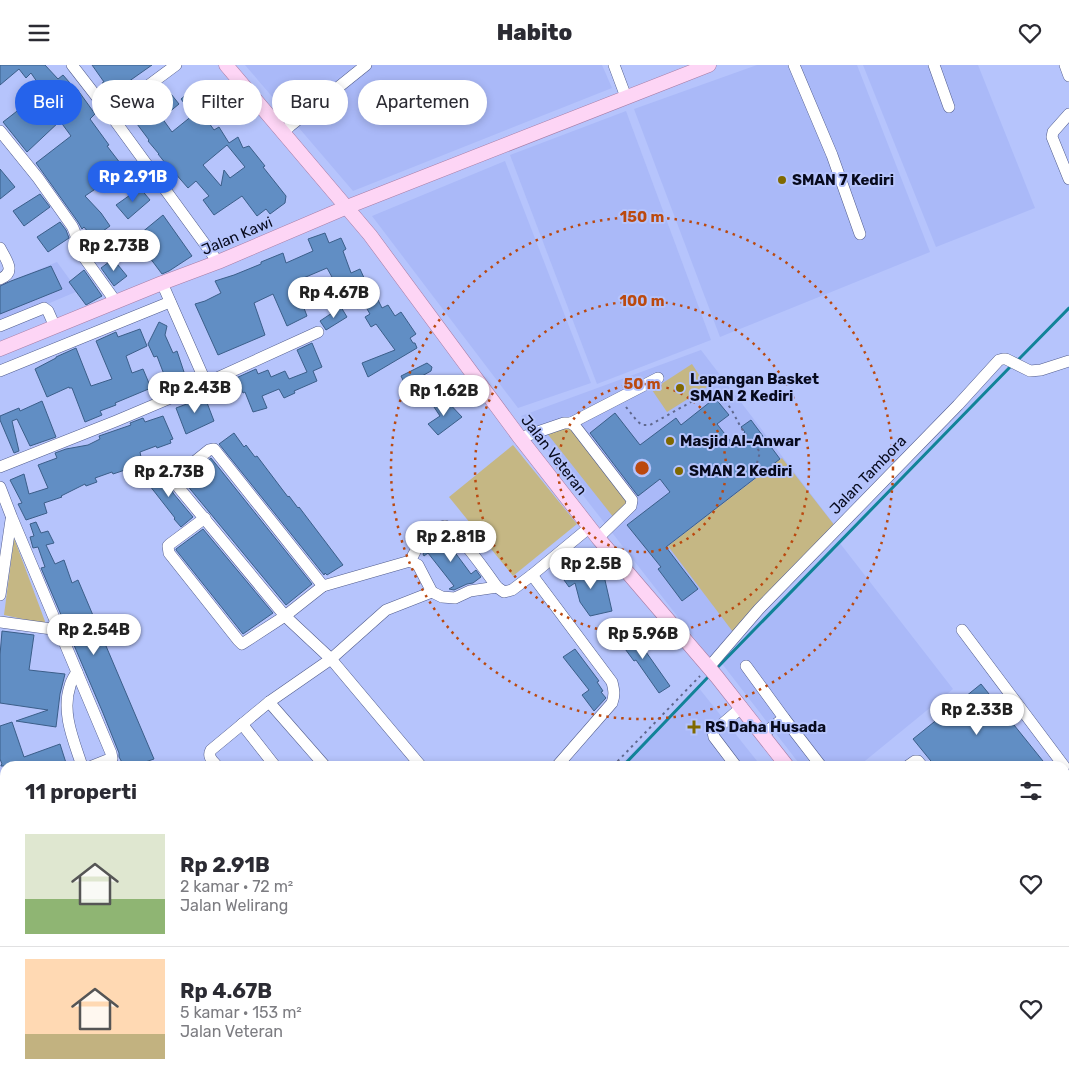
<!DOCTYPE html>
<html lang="id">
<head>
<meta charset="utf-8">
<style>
	:root { --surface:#fff; --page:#f2f2f3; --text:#2b2b33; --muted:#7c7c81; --line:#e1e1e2; --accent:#2563eb }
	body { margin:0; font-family:Rubik,sans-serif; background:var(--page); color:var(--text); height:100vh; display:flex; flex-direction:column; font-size:19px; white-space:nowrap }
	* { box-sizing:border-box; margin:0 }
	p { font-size:16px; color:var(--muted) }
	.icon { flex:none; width:28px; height:28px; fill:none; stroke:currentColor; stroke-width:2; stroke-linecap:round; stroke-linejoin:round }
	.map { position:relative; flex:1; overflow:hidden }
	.sheet { position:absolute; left:0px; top:696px; width:1070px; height:321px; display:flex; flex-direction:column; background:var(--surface); border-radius:15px 15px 0 0; box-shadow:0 2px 8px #0003 }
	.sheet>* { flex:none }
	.guide { position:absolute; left:15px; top:15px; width:500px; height:45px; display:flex; gap:10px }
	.price { position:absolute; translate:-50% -42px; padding:0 11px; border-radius:18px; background:#fff; color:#222; font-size:16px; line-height:32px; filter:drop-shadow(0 1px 2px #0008) }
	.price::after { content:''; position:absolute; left:50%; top:30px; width:15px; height:11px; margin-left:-8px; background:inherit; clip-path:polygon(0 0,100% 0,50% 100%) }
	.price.current { background:var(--accent); color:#fff }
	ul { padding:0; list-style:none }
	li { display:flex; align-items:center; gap:15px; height:125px; padding:0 25px }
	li+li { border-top:1px solid var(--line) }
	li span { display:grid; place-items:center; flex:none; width:140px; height:100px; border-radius:0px; color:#555 }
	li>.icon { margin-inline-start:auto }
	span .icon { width:60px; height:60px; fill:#fffc; stroke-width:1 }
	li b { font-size:21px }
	h2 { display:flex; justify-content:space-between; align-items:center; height:60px; padding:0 25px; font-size:21px }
	.tag { padding:0 18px; border-radius:22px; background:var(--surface); box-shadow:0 2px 8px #0003; font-size:18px; line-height:45px }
	.tag.current { background:var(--accent); color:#fff }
	header { display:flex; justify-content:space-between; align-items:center; height:65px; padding:0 25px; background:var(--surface); font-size:22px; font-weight:800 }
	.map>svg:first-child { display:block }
</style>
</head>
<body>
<header><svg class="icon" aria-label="menu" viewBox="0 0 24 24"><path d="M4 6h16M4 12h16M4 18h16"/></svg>Habito<svg class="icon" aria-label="heart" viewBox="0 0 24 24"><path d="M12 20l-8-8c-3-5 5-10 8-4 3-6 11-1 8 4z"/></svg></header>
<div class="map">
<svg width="1069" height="1017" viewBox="0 0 1069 1017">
	<rect width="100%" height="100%" fill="#b6c4fc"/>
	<!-- built -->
	<g fill="#aab9f8">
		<polygon points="245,0 602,0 612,23 353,126"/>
		<polygon points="757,0 857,0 930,187 720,272 634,44"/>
		<polygon points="863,0 978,0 1035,143 936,182"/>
		<polygon points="626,46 711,275 597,319 510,90"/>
		<polygon points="505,96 591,318 518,343 372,151"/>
		<polygon points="57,197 78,226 0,259 0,220"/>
		<polygon points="701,285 836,462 710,593 521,351"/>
		<polygon points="839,477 953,624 860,700 860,701 801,701 720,596"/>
		<polygon points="698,622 761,701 619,701"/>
	</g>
	<!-- green -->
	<g fill="#c5b784">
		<polygon points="692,299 707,322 667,347 652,325"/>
		<polygon points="572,362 629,436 614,453 546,367"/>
		<polygon points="513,380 577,459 513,511 449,432"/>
		<polygon points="782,393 835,461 733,567 668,481"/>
		<polygon points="14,473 46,559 4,550"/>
		<polygon points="786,1013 919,1013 908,1017 789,1017"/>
	</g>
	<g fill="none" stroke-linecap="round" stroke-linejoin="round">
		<!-- stream -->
		<g stroke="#118398" stroke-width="3">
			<polyline points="1017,296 1069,243"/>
			<polyline points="715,605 1012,300"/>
			<polyline points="623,701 710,610"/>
		</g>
	</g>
	<!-- building -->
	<g fill="#618ec4" stroke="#3b5e89" fill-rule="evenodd">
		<polygon points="0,0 45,0 58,14 63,10 76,25 77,24 95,49 90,54 109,80 107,81 127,107 118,114 116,110 85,131 101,148 110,161 93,173 84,162 82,164 78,157 36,98 71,71 60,56 27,87 3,57 21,43 20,42 44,27 31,8 26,13 19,4 0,20"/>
		<polygon points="92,0 152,0 118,24 121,27 113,33 102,18 104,17"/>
		<path d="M199,19L208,31L206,34L215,44L204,51L214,65L219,62L229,78L238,72L243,83L249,81L265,101L263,102L286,131L285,138L270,149L266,144L257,151L242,131L214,150L203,135L209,131L196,116L188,123L167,99H166L158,89H159L148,76L149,75L137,59L161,39L156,34L167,24L179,39L162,53L172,67L193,50L181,34ZM227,80L245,102L230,113L224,105L221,121L203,100Z"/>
		<polygon points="0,104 15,122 0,134"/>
		<polygon points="140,123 150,135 128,154 116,140"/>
		<polygon points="40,129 50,142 24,161 13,146"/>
		<polygon points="163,150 192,191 169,206 162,209 135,173"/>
		<polygon points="60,157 66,165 69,173 48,187 37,172"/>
		<polygon points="325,168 329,178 341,173 346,184 343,186 351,208 360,204 370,226 373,225 382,243 388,240 395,251 401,247 416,269 410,273 413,278 415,278 417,283 368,312 362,298 395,285 376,259 371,262 365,252 370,249 351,217 338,223 327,203 294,217 307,251 287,261 273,229 254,238 265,270 218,290 195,239 205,236 221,228 215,216 234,210 261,199 261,197 283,188 286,198 313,186 308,174"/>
		<polygon points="113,194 127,211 114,221 101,203"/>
		<polygon points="51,201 62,224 0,249 0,221 11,216"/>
		<polygon points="84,205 102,231 86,240 69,217"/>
		<polygon points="341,242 347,252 326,265 320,256"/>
		<polygon points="159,257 167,261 165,270 173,288 177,286 186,313 168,320 157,291 154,292 148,279"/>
		<polygon points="140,264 147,281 126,291 132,308 143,304 151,323 115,338 116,340 100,346 102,350 85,357 72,323 69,323 69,322 47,332 35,304 56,293 56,292 76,283 91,321 112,314 96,276 116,267 118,272"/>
		<polygon points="312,278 322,302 313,306 317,316 294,326 295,328 284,333 279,324 262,331 267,343 253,347 245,327 243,328 236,313 256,304 258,309 268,305 271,312 285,306 289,314 307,307 297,285"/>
		<polygon points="427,298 432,302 431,306 422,311 427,323 410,330 401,311"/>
		<polygon points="204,330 214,356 186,369 176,343 192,337 191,334"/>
		<polygon points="715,333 729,350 717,359 732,378 745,367 741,362 751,355 780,394 666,482 698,524 682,536 658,504 661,502 627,460 670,427 660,414 638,431 590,368 615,348 640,380 676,353 681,360"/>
		<polygon points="445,334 462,352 438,370 428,359 440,351 434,342"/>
		<polygon points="42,336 56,372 30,381 17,354 12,356 19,386 14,388 0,355 0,351 19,343 20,346"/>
		<polygon points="163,351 173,374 170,375 171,378 157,383 156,381 140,387 141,392 126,399 128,404 113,409 112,407 95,413 97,417 86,421 85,419 61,431 62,432 44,438 47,448 26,455 18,439 22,438 10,415 24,409 29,429 48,423 38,400 57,393 55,388 66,384 88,380 100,374 99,371 131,360 130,358 143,353 145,357"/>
		<polygon points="234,368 244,382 246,380 255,392 257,391 288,432 289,431 298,443 299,442 343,500 327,510 325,508 324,510 219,379"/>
		<polygon points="211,393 312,519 286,540 186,419 184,415"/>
		<polygon points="161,405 169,415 173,428 193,452 181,462 174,454 175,453 146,416"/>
		<polygon points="36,457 41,468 48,466 54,478 46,480 55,499 64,495 72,518 78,515 154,694 134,701 124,701 119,692 119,688 103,648 41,503 45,502 38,482 33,483 30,472 34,471 30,459"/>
		<polygon points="203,464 273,548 243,569 176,485 176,484"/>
		<polygon points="444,469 448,472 445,474 471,509 476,505 481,512 473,518 467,519 454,525 449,524 454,521 428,488 424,491 423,489 431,478"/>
		<polygon points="602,502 612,546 590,551 580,537 575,518 569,522 564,515 572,508"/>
		<polygon points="629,564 638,578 639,577 670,621 659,628 636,595 634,596 617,573"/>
		<polygon points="2,566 34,570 29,605 65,609 60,629 56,662 16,656 48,645 0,638 0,590"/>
		<polygon points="575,584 599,616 597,617 603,626 601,627 606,633 594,646 582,630 589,625 563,592"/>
		<polygon points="981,619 1047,701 935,701 913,674"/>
		<polygon points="12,657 24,692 60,679 67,701 1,701 1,700 2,699 0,694 0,661"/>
	</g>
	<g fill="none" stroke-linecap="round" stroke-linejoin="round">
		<defs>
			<g id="minor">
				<polyline points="72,0 110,49 218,197"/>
				<polyline points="614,0 626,32"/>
				<polyline points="794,0 832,90 860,169"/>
				<polyline points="934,0 949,42"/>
				<polyline points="1065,0 1069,11"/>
				<polyline points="110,49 176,0"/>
				<polyline points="1069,49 1053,67 1052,72 1069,114"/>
				<path d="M0,66L38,113L72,161C77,170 78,181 83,191L116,237"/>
				<polyline points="284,67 290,61 366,0"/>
				<path d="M0,183C6,195 17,207 0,214"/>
				<polyline points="162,218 206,318"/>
				<polyline points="0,261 44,243 48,246 55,262"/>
				<polyline points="0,306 170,237"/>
				<polyline points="571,358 658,313"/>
				<polyline points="520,373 564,358 571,358 575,361 632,435 631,441 598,473"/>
				<polyline points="0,402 116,356 206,318 318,267"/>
				<polyline points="0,422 12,453 111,688 112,693 92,701"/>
				<polyline points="205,453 170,479 168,481 169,488 238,575 242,579 285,551 323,521 410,496 418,500 432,527 442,532 455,533 470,526 497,522"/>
				<path d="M410,496C413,491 415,486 418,482C422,476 436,462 445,461C454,461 490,512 497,522L504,527L512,525L532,510L590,462"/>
				<path d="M532,510L612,617C614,625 615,630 612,638L557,701"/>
				<polyline points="323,521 214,384 209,385 178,410 176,414 179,423 285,551 331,594 421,701"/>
				<polyline points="0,530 11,455"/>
				<polyline points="0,557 59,565"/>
				<polyline points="962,565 1064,701"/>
				<polyline points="746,601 784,653 821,701"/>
				<polyline points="709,602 759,544 958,340 999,295 1003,294 1006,294 1030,306 1041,305 1069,296"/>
				<path d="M77,607C74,612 71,616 70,621C61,648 74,676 82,701"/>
				<polyline points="269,637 325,701"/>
				<polyline points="242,659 275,701"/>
				<polyline points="762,670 784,653"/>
				<path d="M217,701C213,696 207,692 211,685L269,637L331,594L386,545L432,527"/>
				<polyline points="736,701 714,672 713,667 742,642"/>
				<polyline points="908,701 915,696 918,696 922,701"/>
				<polyline points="0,719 5,732"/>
				<polyline points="1065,721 1069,718"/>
				<polyline points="1065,767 1069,766"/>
				<polyline points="1065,951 1069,948"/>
				<polyline points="324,1012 327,1017"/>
				<polyline points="381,1012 382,1017"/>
				<polyline points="769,1012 773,1017"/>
				<polyline points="433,1017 441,1012"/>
				<polyline points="569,1017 582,1012"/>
			</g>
			<g id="major">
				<polyline points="226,0 370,170 520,373 598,473 717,612 787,701"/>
				<polyline points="0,284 162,218 218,197 347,142 709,0"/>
				<polyline points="1028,1012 1031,1017"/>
			</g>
		</defs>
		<!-- minor casing -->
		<use href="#minor" stroke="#515c8d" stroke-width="12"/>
		<!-- major casing -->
		<use href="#major" stroke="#a67ca5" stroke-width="15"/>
		<!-- path -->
		<g stroke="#60688e" stroke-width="2" stroke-dasharray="2.5 4" stroke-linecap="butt">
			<path d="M626,342L637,356L642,360H650L707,328C729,331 732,348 742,364C747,372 754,379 760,387L757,398L764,407"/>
			<polyline points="613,701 700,611"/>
		</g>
		<!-- minor -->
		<use href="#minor" stroke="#fff" stroke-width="11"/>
		<!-- major -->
		<use href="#major" stroke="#fdd5f5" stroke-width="14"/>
	</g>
	<!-- distance rings -->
	<g fill="none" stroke="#bb490f" stroke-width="2.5" stroke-dasharray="2.5 5">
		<circle cx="642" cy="403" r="84"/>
		<circle cx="642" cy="403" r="167"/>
		<circle cx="642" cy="403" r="251"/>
	</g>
	<!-- markers -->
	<g fill="#806900" stroke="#b6c4fc" stroke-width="2">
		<circle cx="782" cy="115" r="5"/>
		<circle cx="680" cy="323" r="5"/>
		<circle cx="670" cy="376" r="5"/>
		<circle cx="679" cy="406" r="5"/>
		<path d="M691.5 654.5h5v5h5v5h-5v5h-5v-5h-5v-5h5z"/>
	</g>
	<g text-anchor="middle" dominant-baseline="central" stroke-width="4" stroke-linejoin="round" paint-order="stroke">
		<!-- poi labels -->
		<g font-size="15" font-weight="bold" fill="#070a1d" stroke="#b6c4fc" text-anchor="start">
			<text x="792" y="115">SMAN 7 Kediri</text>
			<text x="690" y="314">Lapangan Basket<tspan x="690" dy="17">SMAN 2 Kediri</tspan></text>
			<text x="680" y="376">Masjid Al-Anwar</text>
			<text x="689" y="406">SMAN 2 Kediri</text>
			<text x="705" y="662">RS Daha Husada</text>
		</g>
		<!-- street labels -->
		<g font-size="15" fill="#070a1d" stroke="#b6c4fc">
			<text transform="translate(237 171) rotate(-23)">Jalan Kawi</text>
			<text transform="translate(554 390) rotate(52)">Jalan Veteran</text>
			<text transform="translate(868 410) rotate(-46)">Jalan Tambora</text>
		</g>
	</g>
	<circle cx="642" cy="403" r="8" fill="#bb490f" stroke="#b6c4fc" stroke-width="2.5"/>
	<g font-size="15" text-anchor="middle" font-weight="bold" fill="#bb490f" stroke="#b6c4fc" stroke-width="4" stroke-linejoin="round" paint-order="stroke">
		<text x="642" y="157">150 m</text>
		<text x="642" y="241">100 m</text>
		<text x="642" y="324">50 m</text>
	</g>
</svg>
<b class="price current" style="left:133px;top:138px">Rp 2.91B</b>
<b class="price" style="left:114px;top:207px">Rp 2.73B</b>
<b class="price" style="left:334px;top:254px">Rp 4.67B</b>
<b class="price" style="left:195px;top:349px">Rp 2.43B</b>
<b class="price" style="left:444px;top:352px">Rp 1.62B</b>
<b class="price" style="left:169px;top:433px">Rp 2.73B</b>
<b class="price" style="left:451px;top:498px">Rp 2.81B</b>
<b class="price" style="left:591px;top:525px">Rp 2.5B</b>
<b class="price" style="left:94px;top:591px">Rp 2.54B</b>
<b class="price" style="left:643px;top:595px">Rp 5.96B</b>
<b class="price" style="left:977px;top:671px">Rp 2.33B</b>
<div class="guide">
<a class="tag current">Beli</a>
<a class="tag">Sewa</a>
<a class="tag">Filter</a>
<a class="tag">Baru</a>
<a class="tag">Apartemen</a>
</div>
<section class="sheet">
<h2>11 properti<svg class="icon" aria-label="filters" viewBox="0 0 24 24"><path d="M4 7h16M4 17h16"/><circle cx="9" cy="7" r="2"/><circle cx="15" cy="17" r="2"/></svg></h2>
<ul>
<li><span style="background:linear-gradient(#dfe7d0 65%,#8fb573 0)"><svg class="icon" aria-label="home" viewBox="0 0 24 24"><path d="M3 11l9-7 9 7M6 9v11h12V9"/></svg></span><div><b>Rp 2.91B</b><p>2 kamar · 72 m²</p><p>Jalan Welirang</p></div><svg class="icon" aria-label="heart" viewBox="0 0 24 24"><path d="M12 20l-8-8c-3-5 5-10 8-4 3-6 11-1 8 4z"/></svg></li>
<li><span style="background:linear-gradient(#ffd9b3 75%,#c2b280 0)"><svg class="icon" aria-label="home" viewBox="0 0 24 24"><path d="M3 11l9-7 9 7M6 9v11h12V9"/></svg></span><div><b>Rp 4.67B</b><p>5 kamar · 153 m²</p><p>Jalan Veteran</p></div><svg class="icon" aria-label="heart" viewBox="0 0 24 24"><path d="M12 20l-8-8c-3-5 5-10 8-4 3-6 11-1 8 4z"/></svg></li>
</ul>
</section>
</div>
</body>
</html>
